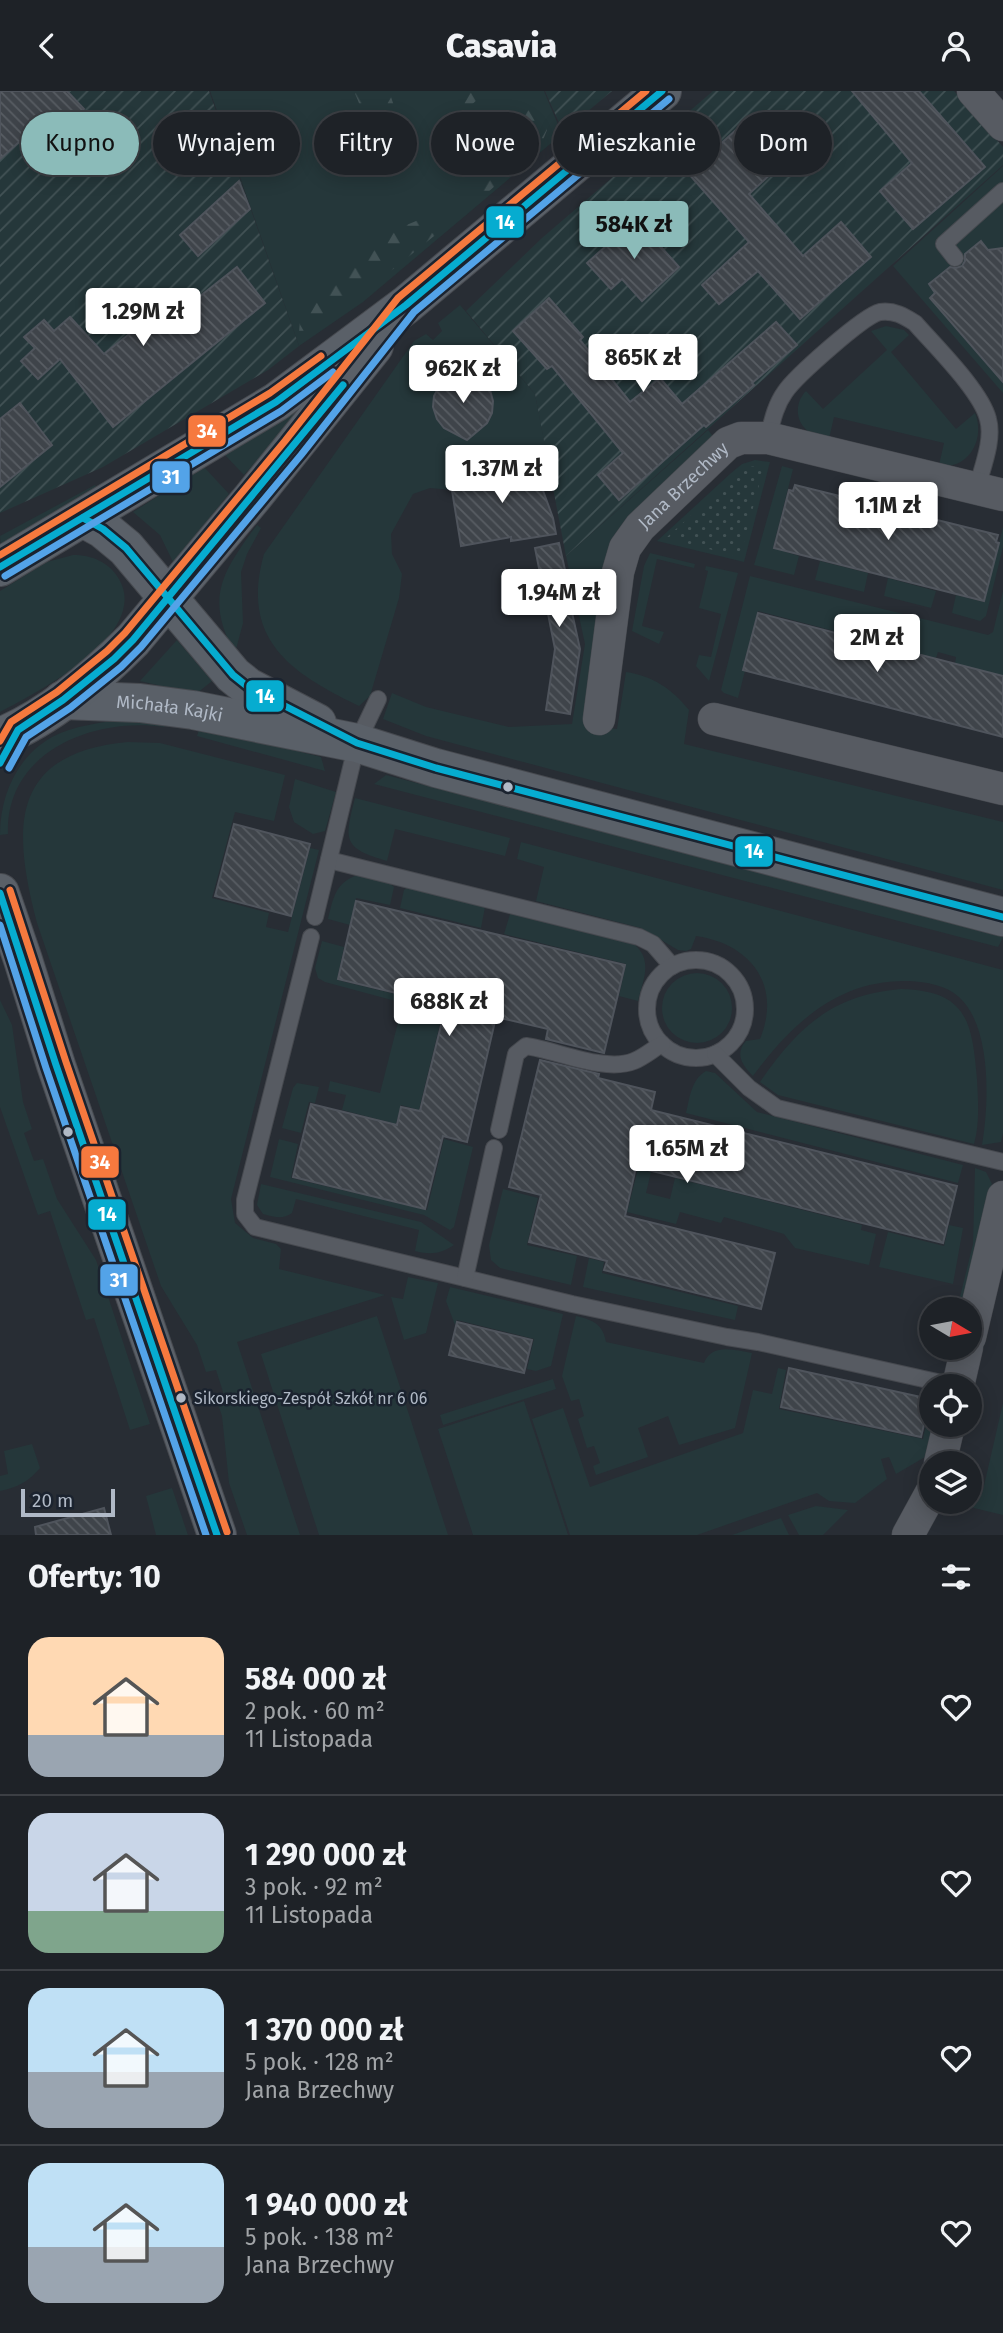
<!DOCTYPE html>
<html lang="pl">
<head>
<meta charset="utf-8">
<style>
	:root { --surface:#1e2227; --page:#262a2f; --text:#f1f3f6; --muted:#a1a4a7; --line:#3c3f44; --accent:#8bbbb9 }
	body { margin:0; font-family:"Fira Sans",sans-serif; background:var(--page); color:var(--text); height:100vh; display:flex; flex-direction:column; font-size:26px; white-space:nowrap }
	* { box-sizing:border-box; margin:0 }
	p { font-size:23px; color:var(--muted) }
	.icon { flex:none; width:38px; height:38px; fill:none; stroke:currentColor; stroke-width:2; stroke-linecap:round; stroke-linejoin:round }
	.map { position:relative; height:1444px; overflow:hidden }
	.panel { display:flex; flex-direction:column; background:var(--surface); flex:1 }
	.panel>* { flex:none }
	.banner { position:absolute; left:21px; top:21px; width:962px; height:63px; display:flex; gap:14px }
	.needle { width:46px; rotate:100deg }
	.buttons { position:absolute; left:919px; top:1206px; display:grid; gap:14px }
	.buttons a { display:grid; place-items:center; width:63px; height:63px; border-radius:50%; background:var(--surface); box-shadow:0 4px 18px #0003,0 0 0 2px var(--line); font-size:35px }
	.scale { position:absolute; left:21px; bottom:18px; width:94px; box-sizing:border-box; padding-left:7px; border:4px solid #b0b9c6; border-top:0; font-size:19px; line-height:24px; white-space:nowrap; color:#b0b9c6; -webkit-text-stroke:5px #1b232f; paint-order:stroke }
	.price { position:absolute; translate:-50% -60px; padding:0 16px; border-radius:7px; background:#fff; color:#222; font-size:23px; line-height:46px; filter:drop-shadow(0 2px 4px #0008) }
	.price::after { content:''; position:absolute; left:50%; top:42px; width:21px; height:16px; margin-left:-10px; background:inherit; clip-path:polygon(0 0,100% 0,50% 100%) }
	.price.selected { background:var(--accent); color:#111 }
	ul { padding:0; list-style:none }
	li { display:flex; align-items:center; gap:21px; height:175px; padding:0 28px }
	li+li { border-top:2px solid var(--line) }
	li span { display:grid; place-items:center; flex:none; width:196px; height:140px; border-radius:21px; color:#555 }
	li>.icon { margin-inline-start:auto }
	span .icon { width:84px; height:84px; fill:#fffc; stroke-width:1 }
	li b { font-size:30px }
	h2 { display:flex; justify-content:space-between; align-items:center; height:84px; padding:0 28px; font-size:30px }
	.pill { padding:0 24px; border-radius:32px; background:var(--surface); box-shadow:0 4px 18px #0003,0 0 0 2px var(--line); font-size:24px; line-height:63px }
	.pill.selected { background:var(--accent); color:#111 }
	header { display:flex; justify-content:space-between; align-items:center; height:91px; padding:0 28px; background:var(--surface); font-size:32px; font-weight:800 }
	.map>svg:first-child { display:block }
</style>
</head>
<body>
<header><svg class="icon" aria-label="back" viewBox="0 0 24 24"><path d="M15 5l-7 7 7 7"/></svg>Casavia<svg class="icon" aria-label="person" viewBox="0 0 24 24"><circle cx="12" cy="8" r="4"/><path d="M4 21q1-7 8-7t8 7"/></svg></header>
<div class="map">
<svg width="1003" height="1444" viewBox="0 0 1003 1444">
	<defs>
		<pattern id="forest-firs" width="22" height="20" patternUnits="userSpaceOnUse" patternTransform="scale(1.75)"><rect width="22" height="20" fill="#25373a"/><path d="M5 1l3.5 6h-7zM16 11l3.5 6h-7z" fill="#425255"/></pattern>
		<pattern id="park-dots" width="8" height="8" patternUnits="userSpaceOnUse" patternTransform="scale(1.75)"><rect width="8" height="8" fill="#25373a"/><path d="M2 2h.1M6 6h.1" fill="none" stroke="#425255" stroke-width="1.8" stroke-linecap="round"/></pattern>
		<pattern id="garden-furrows" width="10" height="10" patternUnits="userSpaceOnUse" patternTransform="scale(1.75)"><rect width="10" height="10" fill="#25373a"/><path d="M-1 1l2-2M0 10L10 0M9 11l2-2" fill="none" stroke="#425255"/></pattern>
		<pattern id="building-back-hatch" width="6" height="6" patternUnits="userSpaceOnUse" patternTransform="scale(1.75)"><rect width="6" height="6" fill="#3f444a"/><path d="M-1 5l2 2M0 0l6 6M5-1l2 2" fill="none" stroke="#585d63"/></pattern>
	</defs>
	<rect width="100%" height="100%" fill="#282d34"/>
	<!-- grass -->
	<g fill="#25373a">
		<polygon points="210,0 544,0 562,43 363,211 299,255"/>
		<polygon points="1003,75 1003,302 893,175"/>
		<path d="M460,214L535,303L548,369L450,386L452,399L430,397L413,403L391,443L392,463L402,483L399,507L370,605L359,615C290,582 240,548 264,463L414,250L426,243L433,249L442,240L438,232Z"/>
		<path d="M886,235L904,239L909,244L891,261L956,338L975,322C986,348 968,380 939,374L944,352L834,326L829,348C823,346 816,345 811,342C795,333 794,312 806,300L823,318L887,259L871,240Z"/>
		<polygon points="305,314 244,384 225,364"/>
		<path d="M708,339L716,349L629,427L586,634L617,638L626,581C653,585 672,598 689,619L684,653L1003,731V799L426,645L383,628L392,602L426,616L509,636L572,633L585,553L566,465Z"/>
		<polygon points="755,369 770,371 744,471 657,450 731,382 742,373"/>
		<polygon points="782,375 793,378 773,457 799,465 794,484 754,474"/>
		<polygon points="204,376 229,403 173,471 160,444 133,421"/>
		<polygon points="95,394 98,398 1,455 0,445"/>
		<path d="M257,434L261,437L247,463L241,481L243,532L235,562C204,507 223,480 257,434Z"/>
		<polygon points="1003,436 1003,456 986,525 980,530 952,522 956,504 984,511"/>
		<polygon points="650,462 695,473 694,477 657,468 642,535 664,541 659,553 632,540 644,475"/>
		<path d="M73,464C92,464 109,471 119,488C151,543 38,601 0,621V500L47,471Z"/>
		<polygon points="820,470 868,482 864,501 815,489"/>
		<polygon points="706,475 738,482 709,590 696,575 699,564 711,566 721,523 699,517 708,480 705,479"/>
		<polygon points="750,485 988,544 993,541 1003,500 1003,585 955,573 956,566 938,561 936,567 886,554 887,547 870,543 868,549 758,520 742,579 745,580 738,607 724,602 721,599"/>
		<polygon points="888,487 936,500 931,517 884,505"/>
		<polygon points="177,549 212,590 196,603 140,590"/>
		<path d="M127,627L169,630L164,636C93,626 5,661 8,743L0,744C0,704 17,666 52,646C74,634 103,632 127,627Z"/>
		<polygon points="200,636 321,666 325,680 197,645"/>
		<path d="M128,651L160,652L285,684L274,730L235,721L212,807L269,822L266,836L288,841L310,757L319,759L231,1108L235,1132L253,1147L276,1153L281,1158L279,1178L385,1204L237,1251L300,1444H247L229,1392L222,1325L216,1307L224,1304L216,1279L206,1281L197,1254L161,1195L37,832C12,737 9,662 128,651Z"/>
		<polygon points="386,684 1003,846 1003,847 998,856 374,693"/>
		<polygon points="295,688 336,701 325,740 313,743 294,731 289,716"/>
		<path d="M355,707L510,747L505,765L395,738L387,770C343,757 344,750 355,707Z"/>
		<path d="M521,751L1003,879V1042L1001,1051L982,1054C989,1013 992,936 959,906C946,894 926,891 909,890C839,888 792,932 753,985C743,975 734,963 746,950L760,948C782,894 751,853 696,845L691,858L686,860L678,859L641,837L536,810L544,776L517,768Z"/>
		<path d="M355,785C368,785 386,787 394,796L390,814L356,807L350,834L328,828C333,808 335,793 355,785Z"/>
		<polygon points="408,796 485,816 481,837 400,817 404,799"/>
		<path d="M510,823L635,854C653,870 643,889 638,910L619,905L626,873L504,843Z"/>
		<polygon points="322,850 344,856 337,889 449,916 444,934 440,933 419,1019 401,1014 396,1033 342,1019 346,1004 328,1000 330,990 380,1002 403,912 325,891 318,887 315,877"/>
		<circle cx="697" cy="917" r="35"/>
		<path d="M901,898C967,900 972,930 977,988C978,1009 980,1032 974,1053L778,1004L760,991C798,936 832,904 901,898Z"/>
		<polygon points="0,909 12,934 23,1011 32,1038 24,1042 34,1070 43,1068 57,1108 96,1169 150,1333 130,1339 94,1227 86,1229 50,1120 38,1124 0,1016"/>
		<path d="M706,980L715,982L757,1021L963,1074L958,1092L686,1022C690,1006 691,989 706,980Z"/>
		<polygon points="297,992 319,996 315,1012 309,1011 301,1042 282,1037 293,997"/>
		<polygon points="279,1048 298,1053 291,1087 427,1119 444,1048 473,1056 454,1136 450,1139 424,1124 270,1086"/>
		<polygon points="975,1077 986,1081 992,1093 963,1218 957,1218 973,1153"/>
		<polygon points="638,1078 651,1081 646,1102 670,1108 675,1087 862,1134 861,1139 876,1143 869,1174 795,1157 784,1143 724,1126 721,1132 680,1121 676,1133 627,1121"/>
		<path d="M261,1093L421,1131L454,1154C440,1163 431,1164 415,1160L419,1139L296,1108L292,1122C282,1129 275,1126 263,1123L257,1114Z"/>
		<polygon points="503,1098 538,1107 527,1154 577,1165 571,1194 500,1177 491,1169 489,1154"/>
		<polygon points="949,1134 963,1137 953,1193 879,1176 888,1141 944,1155"/>
		<polygon points="589,1167 604,1171 602,1182 738,1215 735,1229 583,1196"/>
		<polygon points="408,1186 438,1192 426,1242 404,1249 391,1206 403,1208"/>
		<polygon points="450,1196 563,1223 551,1275 536,1280 527,1278 534,1248 457,1229 455,1234 446,1210"/>
		<polygon points="377,1225 448,1444 319,1444 261,1263"/>
		<path d="M576,1225C593,1229 603,1233 606,1251L704,1272C712,1252 734,1259 752,1262L735,1337L679,1354L668,1325L638,1337L648,1366L596,1384L593,1375L600,1372L594,1355L587,1357L578,1328L584,1325L579,1308L571,1310L562,1285Z"/>
		<polygon points="778,1277 786,1279 779,1318 923,1348 931,1310 931,1334 933,1334 925,1366 896,1383 889,1366 881,1368 887,1388 855,1412 829,1410 817,1402 697,1444 570,1444 532,1328 563,1317 590,1396 743,1342 753,1299 772,1303"/>
		<polygon points="553,1288 556,1298 443,1334 440,1324"/>
		<polygon points="524,1310 568,1444 473,1444 438,1338"/>
		<polygon points="1003,1312 1003,1424 949,1411 970,1410 970,1397 983,1399"/>
		<path d="M32,1353L40,1377C28,1391 18,1396 0,1400V1385L8,1383L4,1360Z"/>
		<polygon points="172,1397 188,1444 156,1444 146,1405"/>
		<polygon points="816,1415 848,1419 823,1444 799,1444 788,1424"/>
		<polygon points="781,1427 789,1444 732,1444"/>
	</g>
	<!-- forest -->
	<g fill="url(#forest-firs)">
		<polygon points="354,0 389,0 397,24 383,39 366,29"/>
		<polygon points="436,0 482,0 481,5 464,21"/>
		<polygon points="538,14 547,39 541,54 487,102 469,91 467,66 505,29"/>
		<polygon points="433,123 439,141 307,248 299,242 300,229 323,194 368,150"/>
	</g>
	<!-- park -->
	<polygon fill="url(#park-dots)" points="764,375 740,466 666,447 745,376"/>
	<!-- garden -->
	<g fill="url(#garden-furrows)">
		<polygon points="0,0 209,0 299,255 268,279 103,376 0,422"/>
		<polygon points="545,0 612,0 563,41"/>
		<polygon points="713,0 954,0 1003,56 1003,74 566,465 535,303 466,220 542,147"/>
	</g>
	<!-- building -->
	<g fill="url(#building-back-hatch)" stroke="#4f545c" stroke-width="2">
		<polygon points="0,0 67,0 84,18 40,58 27,44 0,68"/>
		<polygon points="852,0 919,0 985,76 913,138 880,100 912,72"/>
		<polygon points="736,39 773,81 749,103 803,165 841,131 871,166 800,228 758,180 719,213 702,194 749,151 688,82"/>
		<polygon points="239,90 250,118 198,165 180,144"/>
		<polygon points="636,128 679,176 642,210 622,188 611,198 587,172"/>
		<polygon points="981,150 988,159 1003,157 1003,291 930,207 935,202 929,193 950,176 956,177 962,175 965,170 965,163"/>
		<polygon points="237,176 265,212 113,336 60,268 38,288 21,270 35,257 24,246 44,229 54,240 70,226 104,263 147,229 156,240"/>
		<polygon points="549,207 583,246 580,249 630,311 660,287 682,313 776,231 797,254 752,292 754,294 706,336 704,334 619,409 598,384 623,362 552,275 547,278 513,240"/>
		<polygon points="460,283 472,284 482,289 490,299 493,310 492,322 487,332 467,349 444,337 437,328 433,316 434,305 440,294 449,287"/>
		<polygon points="20,312 52,354 0,396 0,328"/>
		<polygon points="537,371 541,394 553,427 556,443 511,450 511,446 461,455 450,387"/>
		<polygon points="795,394 998,444 996,451 999,452 984,510 774,457 789,399 793,400"/>
		<polygon points="559,452 565,479 563,480 580,558 570,623 546,619 555,558 535,457"/>
		<polygon points="758,522 1003,585 1003,646 743,579"/>
		<polygon points="234,733 310,753 291,825 215,805"/>
		<polygon points="356,810 625,874 604,962 546,948 548,938 496,926 467,1051 443,1045 425,1118 293,1086 311,1013 397,1034 401,1016 420,1020 446,914 338,888"/>
		<polygon points="540,969 599,983 598,987 655,1001 651,1019 957,1095 943,1152 636,1076 625,1125 775,1162 761,1218 604,1179 607,1170 529,1151 541,1104 509,1096"/>
		<polygon points="457,1231 532,1249 524,1282 449,1264"/>
		<polygon points="789,1277 930,1308 921,1346 781,1316"/>
		<polygon points="104,1417 111,1444 36,1444 35,1436"/>
	</g>
	<g fill="none" stroke-linecap="round" stroke-linejoin="round">
		<defs>
			<g id="lane">
				<polyline points="955,167 944,153 1003,100"/>
				<path d="M768,347C772,331 775,315 785,301C795,286 863,225 880,221C894,219 904,225 915,232C935,255 981,300 988,328C994,349 982,377 977,397"/>
				<polyline points="329,769 639,846 653,853 672,875"/>
				<polyline points="315,826 357,652 378,608"/>
				<polyline points="311,846 245,1109 245,1123 255,1136 572,1213 727,1246 758,1251 955,1295"/>
				<circle cx="696" cy="918" r="49"/>
				<polyline points="715,963 749,997 777,1017 1003,1071"/>
				<path d="M499,1039L516,963L526,955C556,959 605,982 634,970C644,966 653,958 662,953"/>
				<polyline points="465,1187 494,1057"/>
			</g>
			<g id="street">
				<polyline points="973,0 1003,34"/>
				<path id="s1" d="M599,628L618,481L625,457L640,436L728,352L741,347H768L1003,404"/>
				<polyline points="714,628 1003,698"/>
				<polyline points="970,1246 1003,1106"/>
				<polyline points="958,1295 967,1256"/>
				<polyline points="940,1372 949,1334"/>
				<polyline points="908,1444 931,1402"/>
			</g>
			<g id="secondary">
				<polyline points="83,427 103,438 126,457 233,584 248,596 317,632"/>
				<polyline points="0,476 276,311 406,214 662,0"/>
				<path id="s2" d="M63,609L140,612L193,619L357,652L436,677L1003,826"/>
				<path d="M0,646C50,626 95,587 133,549L252,407L374,255"/>
				<polyline points="0,802 23,869 56,974 217,1444"/>
			</g>
		</defs>
		<!-- lane casing -->
		<use href="#lane" stroke="#46494f" stroke-width="18"/>
		<!-- street casing -->
		<use href="#street" stroke="#46494f" stroke-width="33"/>
		<!-- secondary casing -->
		<use href="#secondary" stroke="#46494f" stroke-width="40"/>
		<!-- lane -->
		<use href="#lane" stroke="#575b62" stroke-width="16"/>
		<!-- street -->
		<use href="#street" stroke="#575b62" stroke-width="32"/>
		<!-- secondary -->
		<use href="#secondary" stroke="#5a6068" stroke-width="38"/>
		<defs>
			<g id="bus-1">
				<polyline points="83,427 103,438 126,457 233,584 248,596 357,652 436,677 1003,826"/>
				<polyline points="0,476 276,311 406,214 662,0"/>
				<polyline points="0,672 18,639 63,609 114,568 133,549 343,294"/>
				<polyline points="0,802 56,974 217,1444"/>
			</g>
			<g id="bus-2">
				<polyline points="5,485 281,320 333,281"/>
				<polyline points="9,677 26,646 70,617 121,576 141,556 301,364 414,221 669,8"/>
				<polyline points="0,834 46,977 206,1444"/>
			</g>
			<g id="bus-3">
				<polyline points="0,464 270,302 321,265"/>
				<polyline points="0,650 11,631 57,601 107,560 125,542 285,350 398,207 646,0"/>
				<polyline points="10,799 66,971 227,1441"/>
			</g>
		</defs>
		<!-- bus-1 casing -->
		<use href="#bus-1" stroke="#1b232f" stroke-width="12"/>
		<!-- bus-2 casing -->
		<use href="#bus-2" stroke="#1b232f" stroke-width="12"/>
		<!-- bus-3 casing -->
		<use href="#bus-3" stroke="#1b232f" stroke-width="12"/>
		<!-- bus-1 -->
		<use href="#bus-1" stroke="#06acd0" stroke-width="7"/>
		<!-- bus-2 -->
		<use href="#bus-2" stroke="#53a3e8" stroke-width="7"/>
		<!-- bus-3 -->
		<use href="#bus-3" stroke="#f6793e" stroke-width="7"/>
	</g>
	<!-- markers -->
	<g fill="#b0b9c6" stroke="#1b232f" stroke-width="2.5">
		<circle cx="508" cy="696" r="6"/>
		<circle cx="68" cy="1041" r="6"/>
		<circle cx="181" cy="1307" r="6"/>
	</g>
	<g text-anchor="middle" dominant-baseline="central" stroke-width="5" stroke-linejoin="round" paint-order="stroke">
		<!-- bus labels -->
		<g font-size="16" fill="#b0b9c6" stroke="#1b232f" text-anchor="start">
			<text x="194" y="1307">Sikorskiego-Zespół Szkół nr 6 06</text>
		</g>
		<!-- street labels -->
		<g font-size="18" fill="#b0b9c6" stroke="#1b232f">
			<text stroke="none"><textPath href="#s1" startOffset="259">Jana Brzechwy</textPath></text>
			<text stroke="none"><textPath href="#s2" startOffset="107">Michała Kajki</textPath></text>
		</g>
	</g>
	<g stroke="#1b232f" stroke-width="2.5">
		<rect x="485" y="114" width="40" height="34" rx="7" fill="#06acd0"/>
		<rect x="187" y="323" width="40" height="34" rx="7" fill="#f6793e"/>
		<rect x="151" y="369" width="40" height="34" rx="7" fill="#53a3e8"/>
		<rect x="245" y="588" width="40" height="34" rx="7" fill="#06acd0"/>
		<rect x="734" y="744" width="40" height="33" rx="7" fill="#06acd0"/>
		<rect x="80" y="1054" width="40" height="34" rx="7" fill="#f6793e"/>
		<rect x="87" y="1107" width="40" height="33" rx="7" fill="#06acd0"/>
		<rect x="99" y="1172" width="40" height="34" rx="7" fill="#53a3e8"/>
	</g>
	<g font-size="19" text-anchor="middle" font-weight="bold" fill="#fff">
		<text x="505" y="138">14</text>
		<text x="207" y="347">34</text>
		<text x="171" y="393">31</text>
		<text x="265" y="612">14</text>
		<text x="754" y="767">14</text>
		<text x="100" y="1078">34</text>
		<text x="107" y="1130">14</text>
		<text x="119" y="1196">31</text>
	</g>
</svg>
<div class="buttons">
<a><svg class="needle" viewBox="-14 -14 28 28"><path d="M0-13l5 13h-10z" fill="#e53935"/><path d="M0 13l5-13h-10z" fill="#a1a4a7"/></svg></a>
<a><svg class="icon" aria-label="locate" viewBox="0 0 24 24"><circle cx="12" cy="12" r="6"/><path d="M12 2v4M12 18v4M2 12h4M18 12h4"/></svg></a>
<a><svg class="icon" aria-label="layers" viewBox="0 0 24 24"><path d="M12 4l9 5-9 5-9-5zM3 14l9 5 9-5"/></svg></a>
</div>
<div class="scale">20 m</div>
<b class="price selected" style="left:634px;top:170px">584K zł</b>
<b class="price" style="left:143px;top:257px">1.29M zł</b>
<b class="price" style="left:643px;top:303px">865K zł</b>
<b class="price" style="left:463px;top:314px">962K zł</b>
<b class="price" style="left:502px;top:414px">1.37M zł</b>
<b class="price" style="left:888px;top:451px">1.1M zł</b>
<b class="price" style="left:559px;top:538px">1.94M zł</b>
<b class="price" style="left:877px;top:583px">2M zł</b>
<b class="price" style="left:449px;top:947px">688K zł</b>
<b class="price" style="left:687px;top:1094px">1.65M zł</b>
<div class="banner">
<a class="pill selected">Kupno</a>
<a class="pill">Wynajem</a>
<a class="pill">Filtry</a>
<a class="pill">Nowe</a>
<a class="pill">Mieszkanie</a>
<a class="pill">Dom</a>
</div>
</div>
<section class="panel">
<h2>Oferty: 10<svg class="icon" aria-label="filters" viewBox="0 0 24 24"><path d="M4 7h16M4 17h16"/><circle cx="9" cy="7" r="2"/><circle cx="15" cy="17" r="2"/></svg></h2>
<ul>
<li><span style="background:linear-gradient(#ffd9b3 70%,#9aa5b1 0)"><svg class="icon" aria-label="home" viewBox="0 0 24 24"><path d="M3 11l9-7 9 7M6 9v11h12V9"/></svg></span><div><b>584 000 zł</b><p>2 pok. · 60 m²</p><p>11 Listopada</p></div><svg class="icon" aria-label="heart" viewBox="0 0 24 24"><path d="M12 20l-8-8c-3-5 5-10 8-4 3-6 11-1 8 4z"/></svg></li>
<li><span style="background:linear-gradient(#c9d6e8 70%,#7fa58c 0)"><svg class="icon" aria-label="home" viewBox="0 0 24 24"><path d="M3 11l9-7 9 7M6 9v11h12V9"/></svg></span><div><b>1 290 000 zł</b><p>3 pok. · 92 m²</p><p>11 Listopada</p></div><svg class="icon" aria-label="heart" viewBox="0 0 24 24"><path d="M12 20l-8-8c-3-5 5-10 8-4 3-6 11-1 8 4z"/></svg></li>
<li><span style="background:linear-gradient(#bfe0f5 60%,#9aa5b1 0)"><svg class="icon" aria-label="home" viewBox="0 0 24 24"><path d="M3 11l9-7 9 7M6 9v11h12V9"/></svg></span><div><b>1 370 000 zł</b><p>5 pok. · 128 m²</p><p>Jana Brzechwy</p></div><svg class="icon" aria-label="heart" viewBox="0 0 24 24"><path d="M12 20l-8-8c-3-5 5-10 8-4 3-6 11-1 8 4z"/></svg></li>
<li><span style="background:linear-gradient(#bfe0f5 60%,#9aa5b1 0)"><svg class="icon" aria-label="home" viewBox="0 0 24 24"><path d="M3 11l9-7 9 7M6 9v11h12V9"/></svg></span><div><b>1 940 000 zł</b><p>5 pok. · 138 m²</p><p>Jana Brzechwy</p></div><svg class="icon" aria-label="heart" viewBox="0 0 24 24"><path d="M12 20l-8-8c-3-5 5-10 8-4 3-6 11-1 8 4z"/></svg></li>
</ul>
</section>
</body>
</html>
